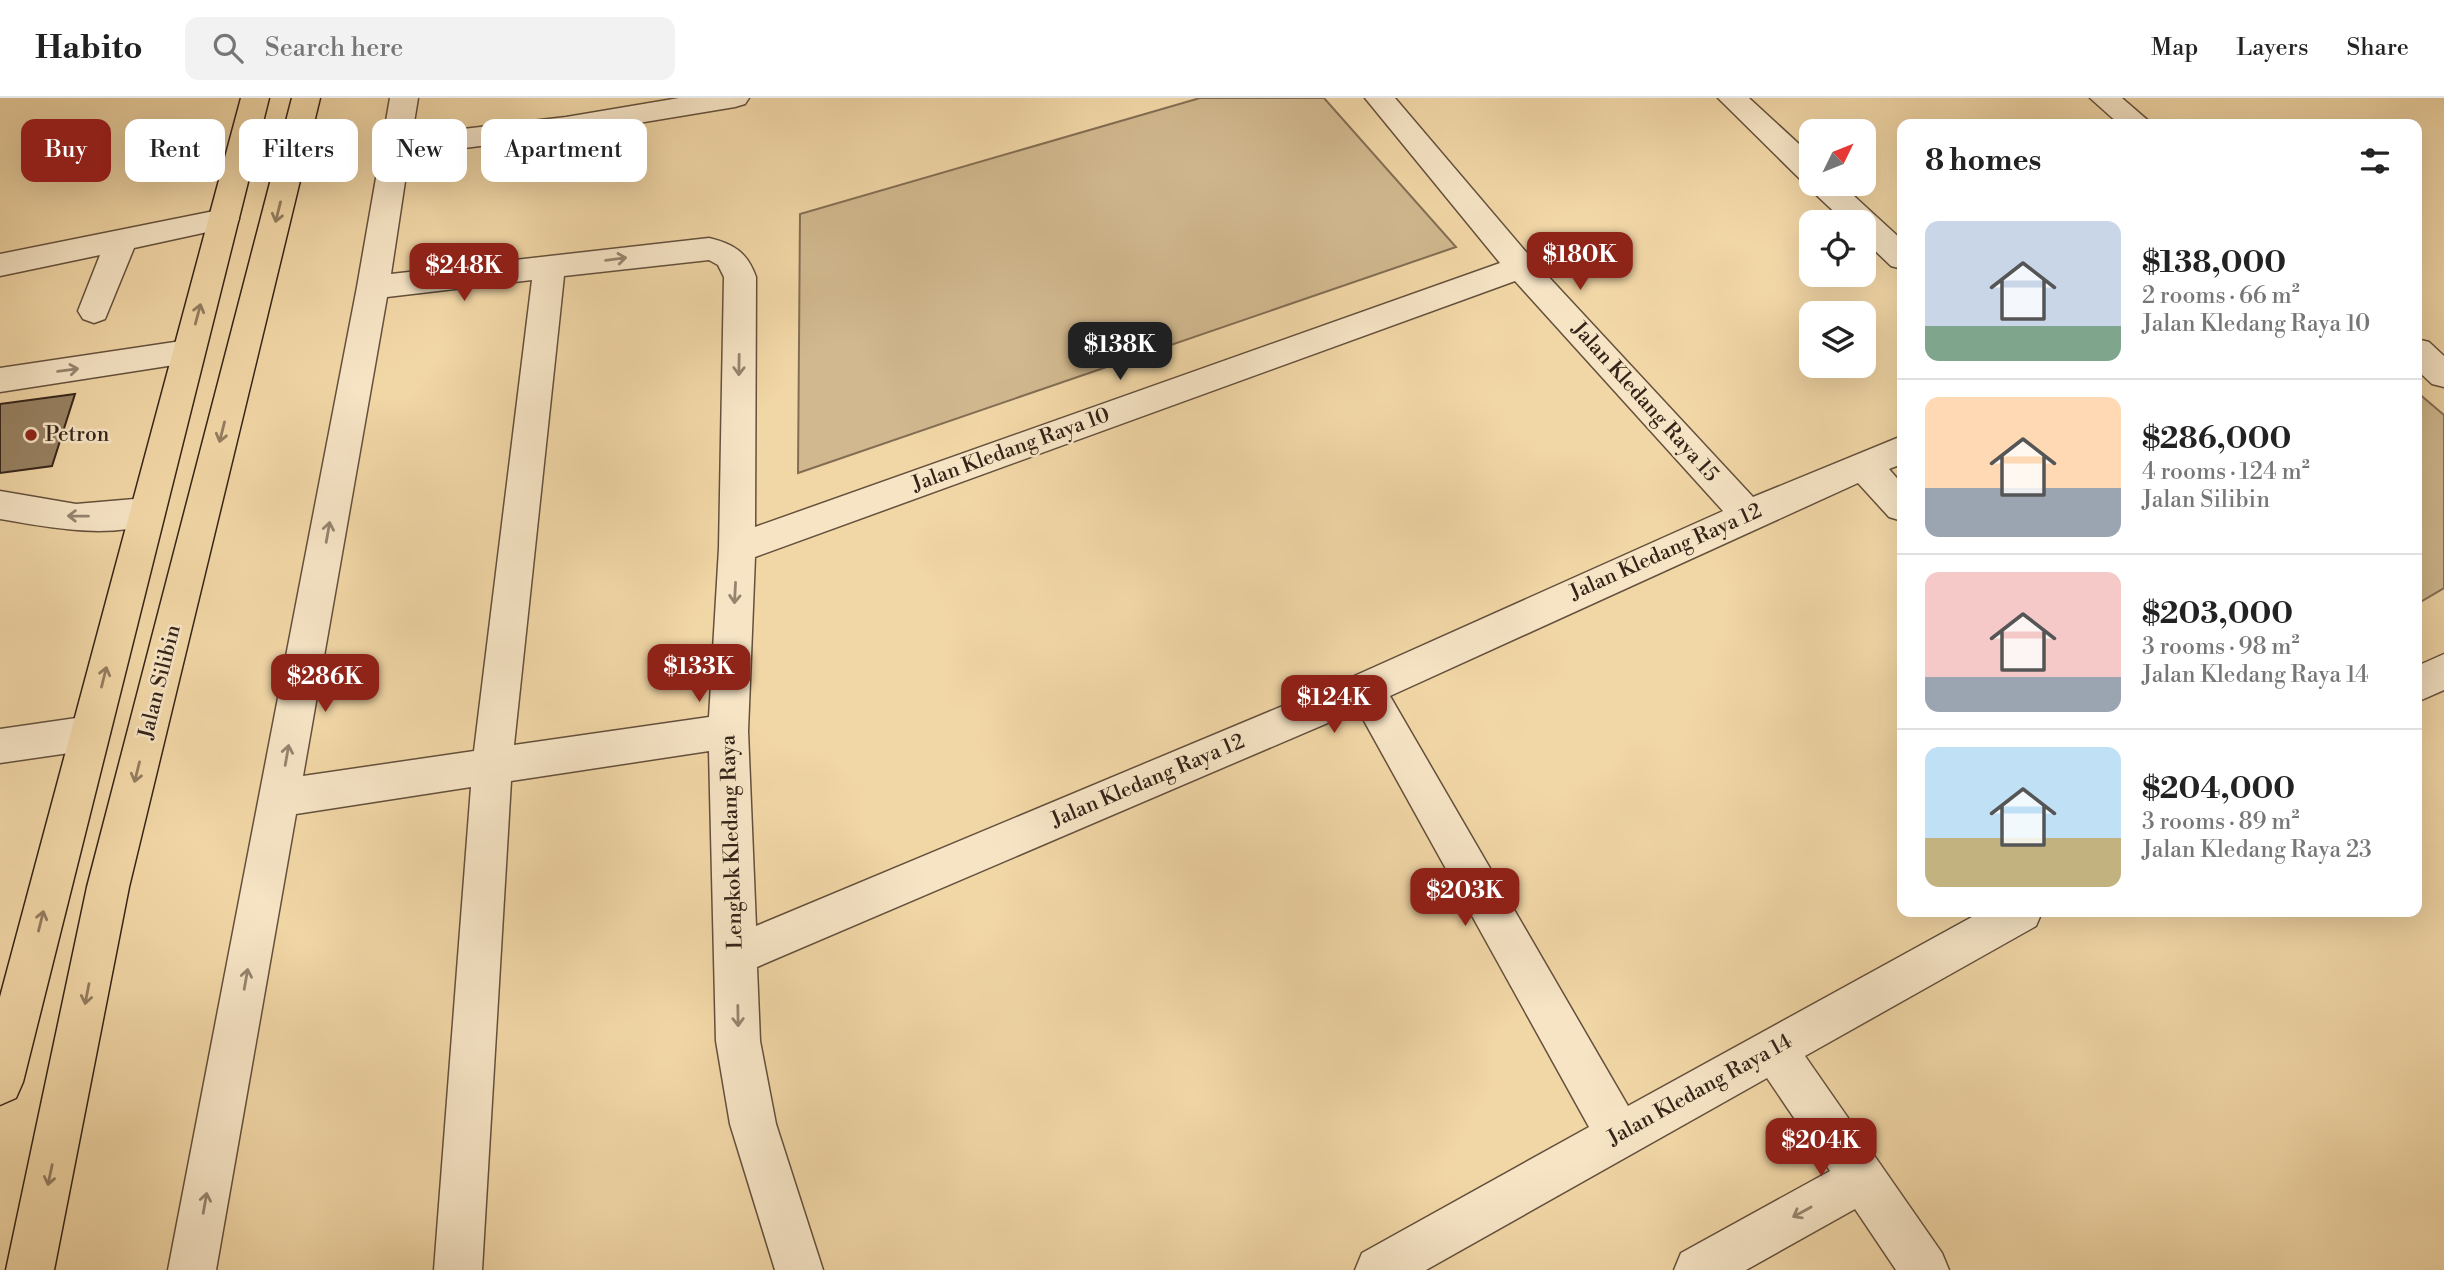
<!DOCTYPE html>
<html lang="en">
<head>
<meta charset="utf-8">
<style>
	:root { --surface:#fff; --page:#f2f2f2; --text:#222; --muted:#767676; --line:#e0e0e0; --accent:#8f2418 }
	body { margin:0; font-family:"Libre Bodoni",serif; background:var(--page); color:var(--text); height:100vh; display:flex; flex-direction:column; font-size:26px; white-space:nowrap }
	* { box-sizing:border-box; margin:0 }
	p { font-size:23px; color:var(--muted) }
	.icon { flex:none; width:38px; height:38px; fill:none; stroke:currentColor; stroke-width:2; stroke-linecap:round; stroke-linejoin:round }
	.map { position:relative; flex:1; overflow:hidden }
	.panel { position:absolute; left:1897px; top:21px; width:525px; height:798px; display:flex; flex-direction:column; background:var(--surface); border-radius:14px; box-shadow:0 7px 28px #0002 }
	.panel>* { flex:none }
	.hud { position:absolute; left:21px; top:21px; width:665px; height:63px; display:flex; gap:14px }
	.needle { width:46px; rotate:47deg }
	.fabs { position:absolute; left:1799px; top:21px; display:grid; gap:14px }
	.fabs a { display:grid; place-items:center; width:77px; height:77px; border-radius:14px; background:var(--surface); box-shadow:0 7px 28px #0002; font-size:35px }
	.price { position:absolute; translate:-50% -60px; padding:0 16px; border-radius:14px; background:var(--accent); color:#fff; font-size:23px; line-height:46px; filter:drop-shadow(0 2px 4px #0008) }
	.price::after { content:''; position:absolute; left:50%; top:42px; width:21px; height:16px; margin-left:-10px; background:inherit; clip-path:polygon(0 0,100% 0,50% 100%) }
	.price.on { background:#222; color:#fff }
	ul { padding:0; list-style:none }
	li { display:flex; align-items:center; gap:21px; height:175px; padding:0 28px }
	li+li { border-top:2px solid var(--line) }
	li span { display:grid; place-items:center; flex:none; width:196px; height:140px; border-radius:14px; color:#555 }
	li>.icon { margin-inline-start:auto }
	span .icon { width:84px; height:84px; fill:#fffc; stroke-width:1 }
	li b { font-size:30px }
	h2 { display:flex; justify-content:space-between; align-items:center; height:84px; padding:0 28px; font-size:30px }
	.chip { padding:0 24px; border-radius:14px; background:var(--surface); box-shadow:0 7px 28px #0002; font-size:24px; line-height:63px }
	.chip.on { background:var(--accent); color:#fff }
	header { display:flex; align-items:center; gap:42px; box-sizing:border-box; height:98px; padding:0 35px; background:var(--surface); border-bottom:2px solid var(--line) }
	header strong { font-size:33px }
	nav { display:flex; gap:38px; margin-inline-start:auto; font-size:24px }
	.search { width:490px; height:63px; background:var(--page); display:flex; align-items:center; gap:18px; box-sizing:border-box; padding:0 24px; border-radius:14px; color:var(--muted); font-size:26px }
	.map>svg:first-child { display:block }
</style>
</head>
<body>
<header>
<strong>Habito</strong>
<div class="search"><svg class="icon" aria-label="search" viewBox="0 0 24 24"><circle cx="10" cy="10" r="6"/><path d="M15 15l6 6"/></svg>Search here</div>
<nav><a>Map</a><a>Layers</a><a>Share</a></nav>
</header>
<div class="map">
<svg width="2444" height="1172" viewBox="0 0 2444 1172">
	<rect width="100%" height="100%" fill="#f1d6a6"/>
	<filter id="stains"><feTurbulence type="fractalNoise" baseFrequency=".00286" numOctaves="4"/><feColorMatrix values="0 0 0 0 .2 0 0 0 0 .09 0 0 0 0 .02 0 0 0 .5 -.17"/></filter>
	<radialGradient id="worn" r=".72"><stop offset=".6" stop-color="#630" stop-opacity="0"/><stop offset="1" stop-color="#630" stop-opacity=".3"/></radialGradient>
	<!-- green -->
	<g fill="#d1b88e" stroke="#836e54" stroke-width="2">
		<polygon points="1200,0 1324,0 1456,149 798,375 800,116"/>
		<polygon points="2417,294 2444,317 2444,490 2417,506"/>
	</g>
	<!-- building -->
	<polygon fill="#978162" stroke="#352419" stroke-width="2" points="75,296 52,368 0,375 0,306"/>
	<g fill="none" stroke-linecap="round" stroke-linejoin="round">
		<defs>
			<g id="minor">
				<path d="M390,0H418L412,37L566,19L679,0H749L745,6L735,9L566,37L409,57L391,176L709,140C734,146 747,154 756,179L755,429L1500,165L1365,0H1395L1532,161L1753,399L1902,338V366L1889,371L1902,386V423L1889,419L1858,385L1390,598L1628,1008L1981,814H2042L2036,828L1805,958L1942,1155L1949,1172H1896L1855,1111L1746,1172H1674L1681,1155L1830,1073L1767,980L1426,1172H1355L1362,1155L1589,1029L1358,612L757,869L760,943L776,1026L823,1172H775L730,1026L716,943L709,653L511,683L482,1172H434L471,689L296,716L216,1172H168L357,189ZM709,162L718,167L724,179L719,450L709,619L514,647L564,178ZM532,182L474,653L303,678L387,199ZM1515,183L1723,413L1352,579L756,828L748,633L755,459Z"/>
				<polygon points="1718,0 1749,0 1811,57 1811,86 1841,86 1902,142 1902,171 1891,168 1864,142 1864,124 1845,124 1812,93 1810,84 1800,81"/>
				<polygon points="2090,0 2122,0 2152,26 2119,26"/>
				<polygon points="224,111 235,114 239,121 235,128 134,150 105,221 94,225 83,221 78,213 100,157 0,178 0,156"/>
				<polygon points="2417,241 2429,244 2444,258 2444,289 2432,286 2417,272"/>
				<polygon points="188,242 200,245 204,254 200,263 0,294 0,270"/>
				<path d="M0,393L76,406L146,400L159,404L164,414L159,424C107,441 52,430 0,421Z"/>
				<polygon points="2444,556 2444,592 2417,604 2417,568"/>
				<polygon points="90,618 104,623 110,635 104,647 90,652 0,665 0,631"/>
			</g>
			<g id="major">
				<polygon points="241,0 269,0 23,984 16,1000 0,1007 0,899"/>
				<polygon points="292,0 320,0 129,789 54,1172 6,1172 87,789"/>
			</g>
		</defs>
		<!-- minor casing -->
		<use href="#minor" stroke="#64503c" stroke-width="3"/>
		<!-- major casing -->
		<use href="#major" stroke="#352419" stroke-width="3"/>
		<!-- minor -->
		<use href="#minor" fill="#f6e4c5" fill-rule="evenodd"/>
		<!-- major -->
		<use href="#major" fill="#f1d6a6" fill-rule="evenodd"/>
	</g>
	<!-- one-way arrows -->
	<defs><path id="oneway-shaft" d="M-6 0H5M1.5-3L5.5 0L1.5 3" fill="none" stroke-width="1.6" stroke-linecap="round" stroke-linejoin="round" transform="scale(1.75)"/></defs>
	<g stroke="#937d60">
		<use href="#oneway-shaft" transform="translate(278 114) rotate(104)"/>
		<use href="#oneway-shaft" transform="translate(198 216) rotate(-75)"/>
		<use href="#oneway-shaft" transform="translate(222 334) rotate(104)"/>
		<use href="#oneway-shaft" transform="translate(104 579) rotate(-76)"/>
		<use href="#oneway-shaft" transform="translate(137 674) rotate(104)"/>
		<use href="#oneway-shaft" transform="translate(41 823) rotate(-76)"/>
		<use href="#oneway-shaft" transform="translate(87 896) rotate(101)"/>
		<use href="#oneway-shaft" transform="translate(50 1077) rotate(102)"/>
	</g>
	<g stroke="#96846f">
		<use href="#oneway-shaft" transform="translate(616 161) rotate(-7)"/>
		<use href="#oneway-shaft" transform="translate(739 267) rotate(91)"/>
		<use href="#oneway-shaft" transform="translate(68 272) rotate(-8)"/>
		<use href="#oneway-shaft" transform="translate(78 418) rotate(-179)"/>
		<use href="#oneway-shaft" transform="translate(328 434) rotate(-80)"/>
		<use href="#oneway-shaft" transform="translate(735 495) rotate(93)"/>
		<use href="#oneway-shaft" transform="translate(287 657) rotate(-80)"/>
		<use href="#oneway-shaft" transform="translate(246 881) rotate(-80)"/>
		<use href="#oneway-shaft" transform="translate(738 918) rotate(89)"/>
		<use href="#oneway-shaft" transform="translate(205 1105) rotate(-80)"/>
		<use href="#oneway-shaft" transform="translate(1802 1114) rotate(151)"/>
	</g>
	<!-- markers -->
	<circle fill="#8f2418" stroke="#f6e4c5" stroke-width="2.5" cx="31" cy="337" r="7"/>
	<g text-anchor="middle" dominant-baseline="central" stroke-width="5" stroke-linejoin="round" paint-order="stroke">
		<!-- street labels -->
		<g font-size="21" fill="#352419" stroke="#f6e4c5">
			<text transform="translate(1645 304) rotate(48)">Jalan Kledang Raya 15</text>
			<text transform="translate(1011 352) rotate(-20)">Jalan Kledang Raya 10</text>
			<text transform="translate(1666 454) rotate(-24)">Jalan Kledang Raya 12</text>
			<text transform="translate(160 584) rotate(-76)">Jalan Silibin</text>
			<text transform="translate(1148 683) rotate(-23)">Jalan Kledang Raya 12</text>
			<text transform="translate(732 744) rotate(-92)">Lengkok Kledang Raya</text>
			<text transform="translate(1700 992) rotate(-29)">Jalan Kledang Raya 14</text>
		</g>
		<!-- poi labels -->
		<g font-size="21" fill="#352419" stroke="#f6e4c5" text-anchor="start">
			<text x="45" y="337">Petron</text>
		</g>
	</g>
	<rect width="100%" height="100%" filter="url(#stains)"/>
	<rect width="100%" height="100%" fill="url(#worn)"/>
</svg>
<div class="fabs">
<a><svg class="needle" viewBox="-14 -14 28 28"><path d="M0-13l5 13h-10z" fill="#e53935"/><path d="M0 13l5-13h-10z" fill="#767676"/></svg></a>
<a><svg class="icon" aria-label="locate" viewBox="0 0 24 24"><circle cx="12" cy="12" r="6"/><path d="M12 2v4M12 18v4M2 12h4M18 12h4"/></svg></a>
<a><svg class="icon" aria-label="layers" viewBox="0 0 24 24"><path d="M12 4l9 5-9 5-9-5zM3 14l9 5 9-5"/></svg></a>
</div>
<b class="price" style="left:1580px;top:194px">$180K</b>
<b class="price" style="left:464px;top:205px">$248K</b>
<b class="price on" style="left:1120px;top:284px">$138K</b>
<b class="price" style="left:699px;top:606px">$133K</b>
<b class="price" style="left:325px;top:616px">$286K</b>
<b class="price" style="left:1334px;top:637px">$124K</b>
<b class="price" style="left:1465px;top:830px">$203K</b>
<b class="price" style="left:1821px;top:1080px">$204K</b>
<div class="hud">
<a class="chip on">Buy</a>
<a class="chip">Rent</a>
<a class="chip">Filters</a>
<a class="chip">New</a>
<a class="chip">Apartment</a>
</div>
<section class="panel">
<h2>8 homes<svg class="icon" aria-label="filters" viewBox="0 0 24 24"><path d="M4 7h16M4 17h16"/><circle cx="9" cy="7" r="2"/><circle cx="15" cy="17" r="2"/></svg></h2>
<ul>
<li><span style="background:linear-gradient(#c9d6e8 75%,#7fa58c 0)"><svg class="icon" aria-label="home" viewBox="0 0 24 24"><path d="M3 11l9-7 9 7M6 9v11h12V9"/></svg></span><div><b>$138,000</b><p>2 rooms · 66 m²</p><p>Jalan Kledang Raya 10</p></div></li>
<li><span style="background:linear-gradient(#ffd9b3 65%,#9aa5b1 0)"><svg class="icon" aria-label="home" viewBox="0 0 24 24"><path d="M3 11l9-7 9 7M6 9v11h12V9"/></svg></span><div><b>$286,000</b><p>4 rooms · 124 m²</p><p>Jalan Silibin</p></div></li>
<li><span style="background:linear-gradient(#f6c9c9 75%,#9aa5b1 0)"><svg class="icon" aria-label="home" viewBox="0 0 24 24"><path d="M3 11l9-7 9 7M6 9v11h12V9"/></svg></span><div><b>$203,000</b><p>3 rooms · 98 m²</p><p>Jalan Kledang Raya 14</p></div></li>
<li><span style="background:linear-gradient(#bfe0f5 65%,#c2b280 0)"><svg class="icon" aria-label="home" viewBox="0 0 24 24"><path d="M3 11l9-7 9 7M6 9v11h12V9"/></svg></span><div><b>$204,000</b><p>3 rooms · 89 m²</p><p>Jalan Kledang Raya 23</p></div></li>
</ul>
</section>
</div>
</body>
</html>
